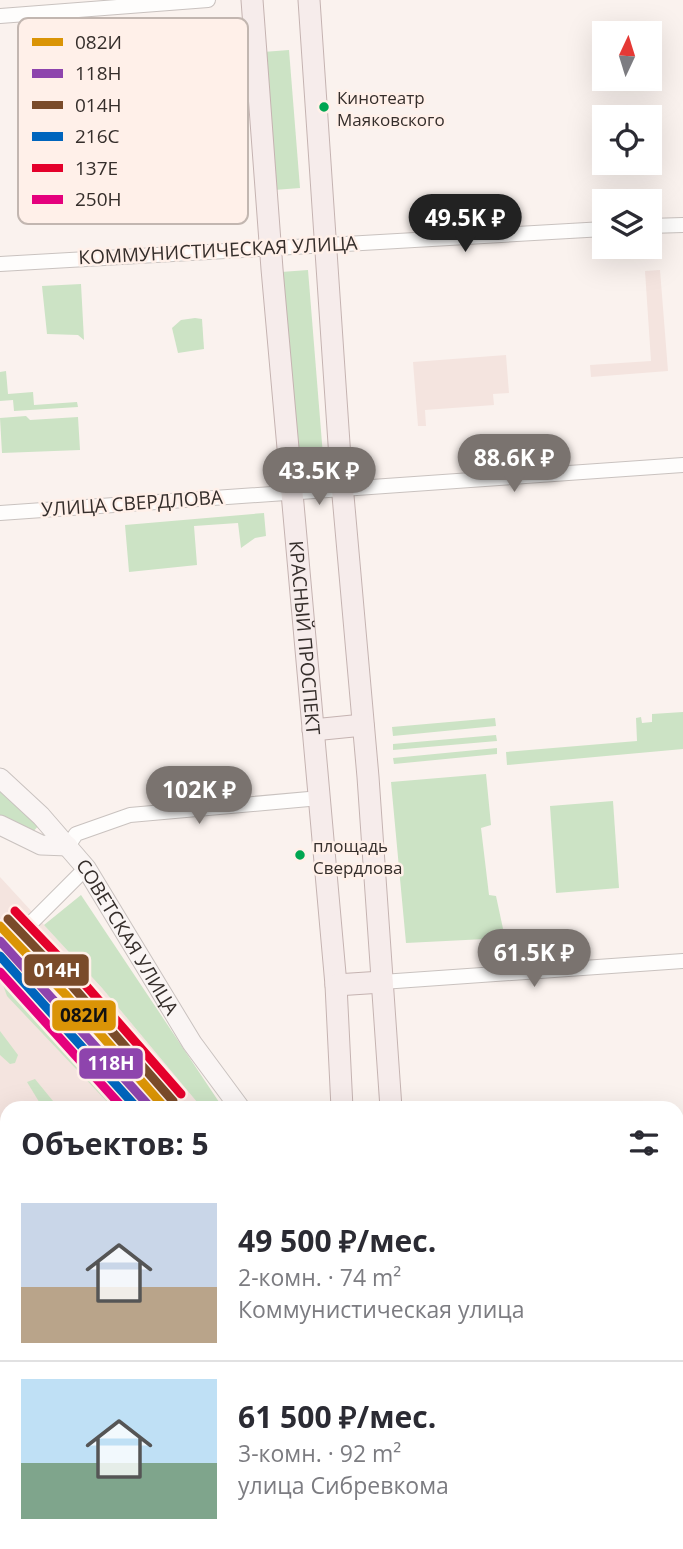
<!DOCTYPE html>
<html lang="ru">
<head>
<meta charset="utf-8">
<style>
	:root { --surface:#fff; --page:#f2f2f3; --text:#2b2b33; --muted:#7c7c81; --line:#e1e1e2; --accent:#7a736f }
	body { margin:0; font-family:"Open Sans",sans-serif; background:var(--page); color:var(--text); height:100vh; display:flex; flex-direction:column; font-size:26px; white-space:nowrap }
	* { box-sizing:border-box; margin:0 }
	p { font-size:23px; color:var(--muted) }
	.icon { flex:none; width:38px; height:38px; fill:none; stroke:currentColor; stroke-width:2; stroke-linecap:round; stroke-linejoin:round }
	.map { position:relative; flex:1; overflow:hidden }
	.panel { position:absolute; left:0px; top:1101px; width:684px; height:450px; display:flex; flex-direction:column; background:var(--surface); border-radius:21px 21px 0 0; box-shadow:0 7px 28px #0002 }
	.panel>* { flex:none }
	.needle { width:46px; rotate:4deg }
	.fabs { position:absolute; left:592px; top:21px; display:grid; gap:14px }
	.fabs a { display:grid; place-items:center; width:70px; height:70px; border-radius:0px; background:var(--surface); box-shadow:0 7px 28px #0002; font-size:35px }
	.price { position:absolute; translate:-50% -60px; padding:0 16px; border-radius:24px; background:var(--accent); color:#fff; font-size:23px; line-height:46px; filter:drop-shadow(0 2px 4px #0008) }
	.price::after { content:''; position:absolute; left:50%; top:42px; width:21px; height:16px; margin-left:-10px; background:inherit; clip-path:polygon(0 0,100% 0,50% 100%) }
	.price.active { background:#222; color:#fff }
	ul { padding:0; list-style:none }
	li { display:flex; align-items:center; gap:21px; height:175px; padding:0 21px }
	li+li { border-top:2px solid var(--line) }
	li span { display:grid; place-items:center; flex:none; width:196px; height:140px; border-radius:0px; color:#555 }
	li>.icon { margin-inline-start:auto }
	span .icon { width:84px; height:84px; fill:#fffc; stroke-width:1 }
	li b { font-size:30px }
	h2 { display:flex; justify-content:space-between; align-items:center; height:84px; padding:0 21px; font-size:30px }
	.map>svg:first-child { display:block }
</style>
</head>
<body>
<div class="map">
<svg width="683" height="1549" viewBox="0 0 683 1549">
	<rect width="100%" height="100%" fill="#faf2ee"/>
	<!-- built -->
	<g fill="#f4e4df">
		<polygon points="660,270 668,371 591,377 590,365 651,361 645,271"/>
		<polygon points="506,355 509,393 493,394 494,405 425,410 426,426 418,426 413,362"/>
		<polygon points="0,877 102,988 202,1108 7,1108 7,1195 0,1186"/>
		<polygon points="240,1544 323,1544 323,1549 242,1549"/>
	</g>
	<!-- education -->
	<rect fill="#f1ebf6" x="677" y="1213" width="6" height="156"/>
	<!-- green -->
	<g fill="#cce3c5">
		<polygon points="289,50 300,188 274,190 263,52"/>
		<polygon points="308,270 324,468 297,470 281,272"/>
		<polygon points="81,284 84,340 78,335 47,334 42,286"/>
		<polygon points="195,318 202,319 204,349 178,353 172,328 181,320"/>
		<polygon points="6,371 8,394 33,392 34,405 77,402 78,407 14,411 13,400 0,401 0,372"/>
		<polygon points="26,416 30,420 78,417 80,450 2,453 0,418"/>
		<polygon points="264,513 266,536 255,538 241,548 238,523 194,526 197,565 129,572 125,525"/>
		<polygon points="683,712 683,749 507,765 506,752 637,741 636,718 641,717 642,723 652,722 652,714"/>
		<polygon points="495,718 496,726 393,736 392,727"/>
		<polygon points="496,735 497,741 393,750 393,744"/>
		<polygon points="497,748 497,754 394,764 393,758"/>
		<polygon points="486,774 491,825 481,828 489,895 496,896 505,938 406,943 391,782"/>
		<polygon points="0,789 39,825 32,833 0,817"/>
		<polygon points="613,801 619,888 556,893 550,806"/>
		<polygon points="81,895 223,1108 202,1108 102,988 44,925"/>
		<polygon points="15,972 43,999 41,1002 140,1108 113,1108 7,996 3,985"/>
		<polygon points="0,1031 18,1055 15,1063 10,1064 0,1055"/>
		<polygon points="35,1079 53,1101 41,1105 27,1082"/>
	</g>
	<g fill="none" stroke-linecap="round" stroke-linejoin="round">
		<defs>
			<g id="street">
				<polyline points="0,16 208,0"/>
				<polyline points="649,226 683,225"/>
				<polyline points="0,264 604,229"/>
				<polyline points="0,513 683,465"/>
				<polyline points="68,846 76,834 130,815 320,798"/>
				<polyline points="0,954 86,868"/>
				<polyline points="382,982 683,961"/>
				<polyline points="677,1197 683,1196"/>
				<polyline points="677,1447 683,1447"/>
			</g>
			<g id="secondary">
				<path id="s1" d="M0,778L41,816L86,868L192,1043L240,1108"/>
				<polyline points="0,825 41,845 68,846"/>
			</g>
			<g id="primary">
				<path id="s2" d="M252,0L272,269L336,985L342,1108"/>
				<polyline points="309,0 341,473 368,777 391,1108"/>
				<polyline points="313,730 363,725"/>
				<polyline points="336,985 382,982"/>
				<polyline points="356,1544 357,1549"/>
				<polyline points="411,1544 411,1549"/>
			</g>
		</defs>
		<!-- street casing -->
		<use href="#street" stroke="#c9c2bf" stroke-width="16"/>
		<!-- secondary casing -->
		<use href="#secondary" stroke="#c9c2bf" stroke-width="21"/>
		<!-- primary casing -->
		<use href="#primary" stroke="#c5b3b1" stroke-width="23"/>
		<!-- street -->
		<use href="#street" stroke="#fefdfc" stroke-width="14"/>
		<!-- secondary -->
		<use href="#secondary" stroke="#faf5f4" stroke-width="19"/>
		<!-- primary -->
		<use href="#primary" stroke="#f6eceb" stroke-width="21"/>
		<!-- rail -->
		<polyline stroke="#bfbdbd" stroke-width="3.5" stroke-dasharray="12 12" stroke-linecap="butt" points="0,1170 7,1176"/>
		<defs>
			<polyline id="rail-1" points="0,926 65,994 165,1108"/>
			<polyline id="rail-2" points="0,941 151,1108"/>
			<polyline id="rail-3" points="8,919 73,987 173,1101"/>
			<polyline id="rail-4" points="0,956 137,1108"/>
			<polyline id="rail-5" points="15,911 81,980 181,1094"/>
			<polyline id="rail-6" points="0,972 123,1108"/>
		</defs>
		<!-- rail-1 casing -->
		<use href="#rail-1" stroke="#fff0e9" stroke-width="14"/>
		<!-- rail-2 casing -->
		<use href="#rail-2" stroke="#fff0e9" stroke-width="14"/>
		<!-- rail-3 casing -->
		<use href="#rail-3" stroke="#fff0e9" stroke-width="14"/>
		<!-- rail-4 casing -->
		<use href="#rail-4" stroke="#fff0e9" stroke-width="14"/>
		<!-- rail-5 casing -->
		<use href="#rail-5" stroke="#fff0e9" stroke-width="14"/>
		<!-- rail-6 casing -->
		<use href="#rail-6" stroke="#fff0e9" stroke-width="14"/>
		<!-- rail-1 -->
		<use href="#rail-1" stroke="#da9406" stroke-width="9"/>
		<!-- rail-2 -->
		<use href="#rail-2" stroke="#8e44ad" stroke-width="9"/>
		<!-- rail-3 -->
		<use href="#rail-3" stroke="#7a4b2a" stroke-width="9"/>
		<!-- rail-4 -->
		<use href="#rail-4" stroke="#0065bd" stroke-width="9"/>
		<!-- rail-5 -->
		<use href="#rail-5" stroke="#e4002b" stroke-width="9"/>
		<!-- rail-6 -->
		<use href="#rail-6" stroke="#e5007d" stroke-width="9"/>
	</g>
	<!-- markers -->
	<g fill="#00a651" stroke="#fff0e9" stroke-width="2.5">
		<circle cx="324" cy="107" r="6"/>
		<circle cx="300" cy="855" r="6"/>
	</g>
	<g text-anchor="middle" dominant-baseline="central" stroke-width="5" stroke-linejoin="round" paint-order="stroke">
		<!-- bus labels -->
		<g font-size="17" fill="#352e2b" stroke="#fff0e9" text-anchor="start">
			<text x="337" y="97">Кинотеатр<tspan x="337" dy="22">Маяковского</tspan></text>
			<text x="313" y="845">площадь<tspan x="313" dy="22">Свердлова</tspan></text>
		</g>
		<!-- street labels -->
		<g font-size="19" fill="#352e2b" stroke="#fff0e9">
			<text transform="translate(218 250) rotate(-3)">КОММУНИСТИЧЕСКАЯ УЛИЦА</text>
			<text transform="translate(132 503) rotate(-4)">УЛИЦА СВЕРДЛОВА</text>
			<text stroke="none"><textPath href="#s2" startOffset="640">КРАСНЫЙ ПРОСПЕКТ</textPath></text>
			<text stroke="none"><textPath href="#s1" startOffset="205">СОВЕТСКАЯ УЛИЦА</textPath></text>
		</g>
	</g>
	<!-- legend -->
	<rect x="18" y="18" width="230" height="206" rx="10" fill="#fff0e9" stroke="#c2b6b0" stroke-width="2"/>
	<rect x="32" y="38" width="31" height="8" fill="#da9406"/>
	<rect x="32" y="69" width="31" height="9" fill="#8e44ad"/>
	<rect x="32" y="101" width="31" height="8" fill="#7a4b2a"/>
	<rect x="32" y="132" width="31" height="9" fill="#0065bd"/>
	<rect x="32" y="164" width="31" height="8" fill="#e4002b"/>
	<rect x="32" y="195" width="31" height="9" fill="#e5007d"/>
	<g font-size="19" fill="#352e2b">
		<text x="75" y="49">082И</text>
		<text x="75" y="80">118Н</text>
		<text x="75" y="112">014Н</text>
		<text x="75" y="143">216С</text>
		<text x="75" y="175">137Е</text>
		<text x="75" y="206">250Н</text>
	</g>
	<g stroke="#fff0e9" stroke-width="2.5">
		<rect x="23" y="953" width="67" height="34" rx="7" fill="#7a4b2a"/>
		<rect x="51" y="999" width="66" height="33" rx="7" fill="#da9406"/>
		<rect x="78" y="1047" width="66" height="33" rx="7" fill="#8e44ad"/>
	</g>
	<g font-size="19" text-anchor="middle" font-weight="bold" fill="#fff">
		<text x="57" y="977">014Н</text>
		<text x="111" y="1070">118Н</text>
	</g>
	<g font-size="19" text-anchor="middle" font-weight="bold" fill="#111">
		<text x="84" y="1022">082И</text>
	</g>
</svg>
<div class="fabs">
<a><svg class="needle" viewBox="-14 -14 28 28"><path d="M0-13l5 13h-10z" fill="#e53935"/><path d="M0 13l5-13h-10z" fill="#7c7c81"/></svg></a>
<a><svg class="icon" aria-label="locate" viewBox="0 0 24 24"><circle cx="12" cy="12" r="6"/><path d="M12 2v4M12 18v4M2 12h4M18 12h4"/></svg></a>
<a><svg class="icon" aria-label="layers" viewBox="0 0 24 24"><path d="M12 4l9 5-9 5-9-5zM3 14l9 5 9-5"/></svg></a>
</div>
<b class="price active" style="left:465px;top:254px">49.5K ₽</b>
<b class="price" style="left:514px;top:494px">88.6K ₽</b>
<b class="price" style="left:319px;top:507px">43.5K ₽</b>
<b class="price" style="left:199px;top:826px">102K ₽</b>
<b class="price" style="left:534px;top:989px">61.5K ₽</b>
<section class="panel">
<h2>Объектов: 5<svg class="icon" aria-label="filters" viewBox="0 0 24 24"><path d="M4 7h16M4 17h16"/><circle cx="9" cy="7" r="2"/><circle cx="15" cy="17" r="2"/></svg></h2>
<ul>
<li><span style="background:linear-gradient(#c9d6e8 60%,#b9a48a 0)"><svg class="icon" aria-label="home" viewBox="0 0 24 24"><path d="M3 11l9-7 9 7M6 9v11h12V9"/></svg></span><div><b>49 500 ₽/мес.</b><p>2-комн. · 74 m²</p><p>Коммунистическая улица</p></div></li>
<li><span style="background:linear-gradient(#bfe0f5 60%,#7fa58c 0)"><svg class="icon" aria-label="home" viewBox="0 0 24 24"><path d="M3 11l9-7 9 7M6 9v11h12V9"/></svg></span><div><b>61 500 ₽/мес.</b><p>3-комн. · 92 m²</p><p>улица Сибревкома</p></div></li>
</ul>
</section>
</div>
</body>
</html>
